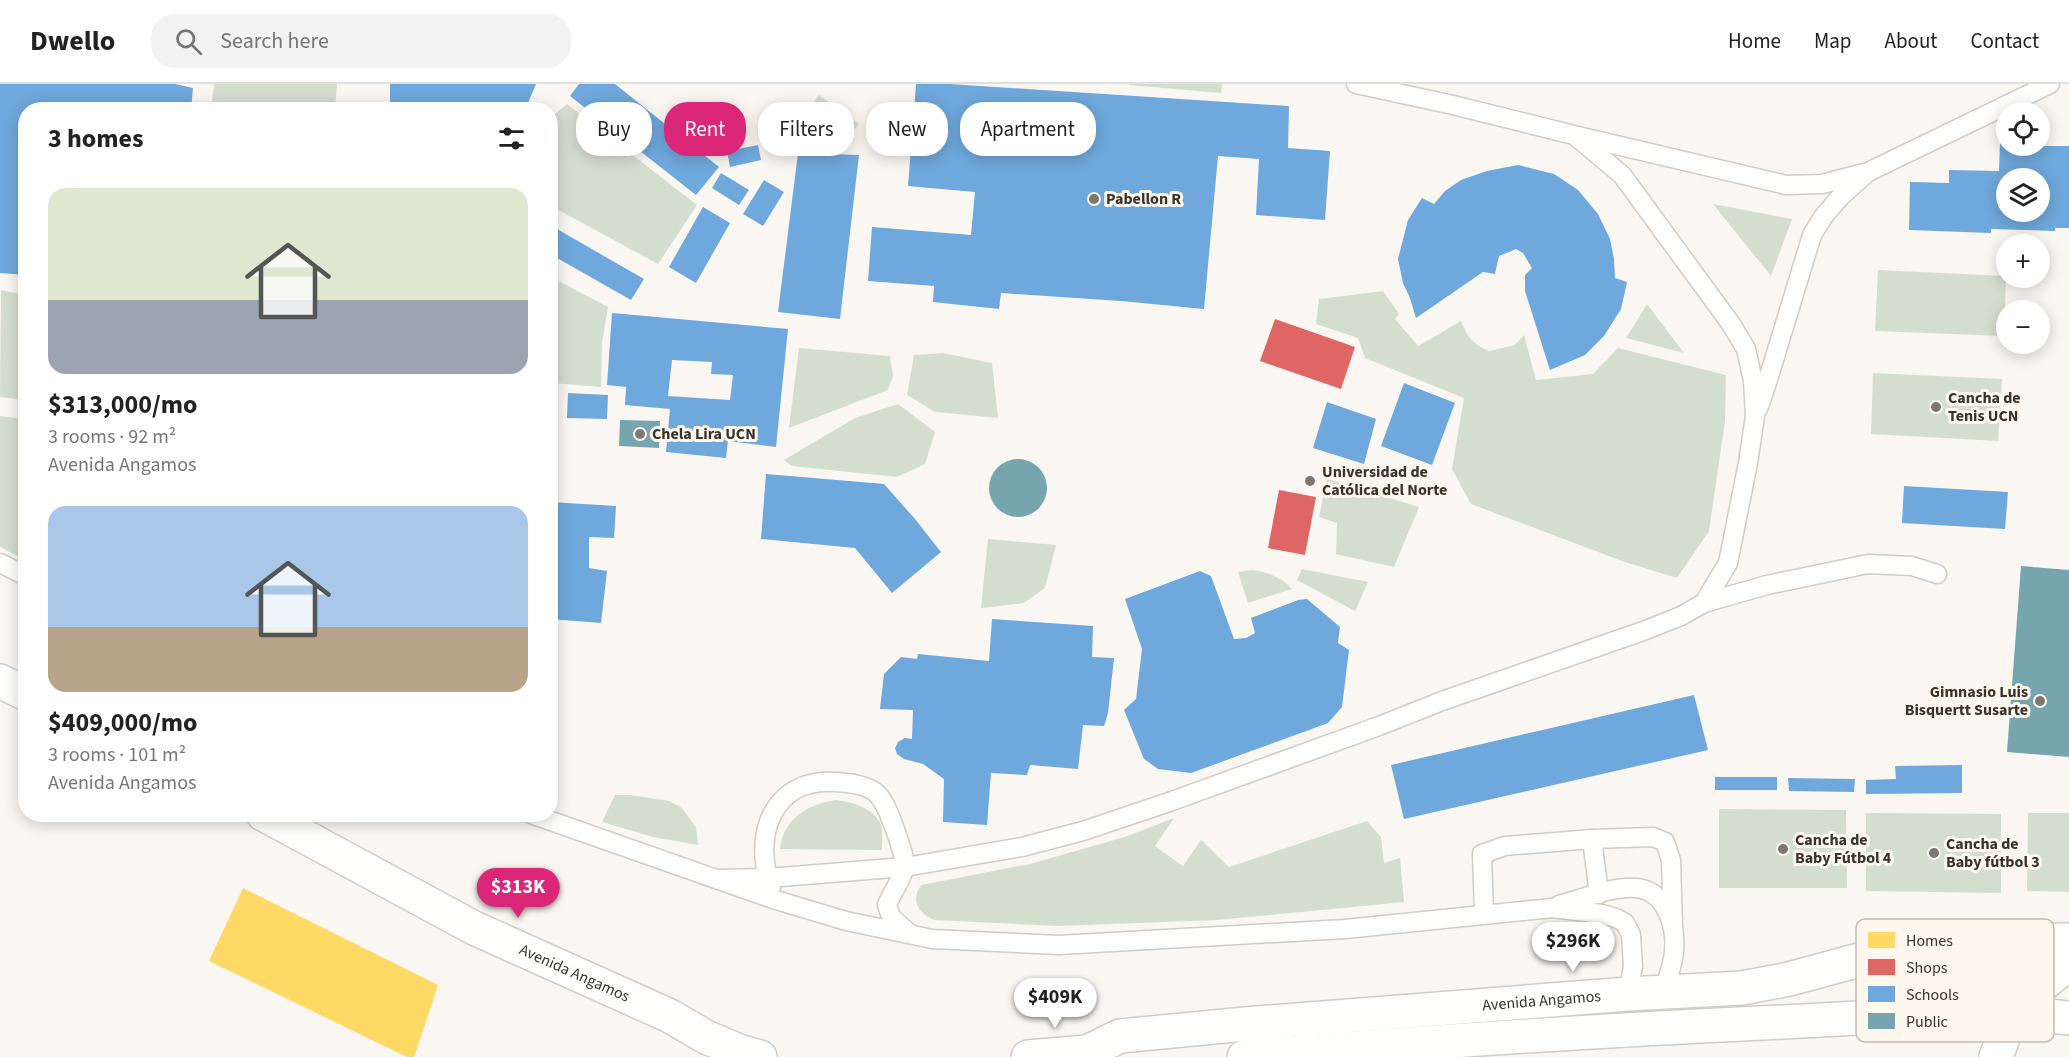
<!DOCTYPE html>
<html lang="en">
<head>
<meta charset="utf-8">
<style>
	:root { --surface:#fff; --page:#f2f2f2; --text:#222; --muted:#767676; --line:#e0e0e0; --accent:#db2777 }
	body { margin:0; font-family:"Source Sans 3",sans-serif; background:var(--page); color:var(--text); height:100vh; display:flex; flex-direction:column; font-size:22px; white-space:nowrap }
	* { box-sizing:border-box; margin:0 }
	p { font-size:20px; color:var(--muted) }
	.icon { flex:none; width:33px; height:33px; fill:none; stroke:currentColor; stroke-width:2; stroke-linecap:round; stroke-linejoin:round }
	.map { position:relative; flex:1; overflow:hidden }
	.side { position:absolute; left:18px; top:18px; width:540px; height:720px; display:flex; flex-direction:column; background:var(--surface); border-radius:24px; box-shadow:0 3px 15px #0003 }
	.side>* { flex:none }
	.banner { position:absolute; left:576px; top:18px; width:570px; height:54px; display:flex; gap:12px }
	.tools { position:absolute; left:1996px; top:18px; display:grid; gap:12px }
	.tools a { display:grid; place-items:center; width:54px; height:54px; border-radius:50%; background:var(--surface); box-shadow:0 3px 15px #0003; font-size:30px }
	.price { position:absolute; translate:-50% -51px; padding:0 14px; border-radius:21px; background:#fff; color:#222; font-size:20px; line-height:39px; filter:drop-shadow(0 2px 3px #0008) }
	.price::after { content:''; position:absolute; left:50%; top:36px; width:18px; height:14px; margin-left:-9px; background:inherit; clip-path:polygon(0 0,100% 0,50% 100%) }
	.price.selected { background:var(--accent); color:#fff }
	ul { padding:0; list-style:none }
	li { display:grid; align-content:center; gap:12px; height:318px; padding:0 30px }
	li span { display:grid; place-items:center; height:186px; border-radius:18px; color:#555 }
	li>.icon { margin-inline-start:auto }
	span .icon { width:108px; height:108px; fill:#fffc; stroke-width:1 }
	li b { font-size:26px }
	h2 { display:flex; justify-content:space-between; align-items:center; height:72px; padding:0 30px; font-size:26px }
	.tag { padding:0 21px; border-radius:24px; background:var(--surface); box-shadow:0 3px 15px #0003; font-size:21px; line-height:54px }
	.tag.selected { background:var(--accent); color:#fff }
	header { display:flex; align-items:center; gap:36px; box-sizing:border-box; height:84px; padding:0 30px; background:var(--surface); border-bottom:2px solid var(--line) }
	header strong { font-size:28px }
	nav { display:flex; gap:33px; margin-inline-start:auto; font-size:21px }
	.search { width:420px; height:54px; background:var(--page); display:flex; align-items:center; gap:15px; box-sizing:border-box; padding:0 21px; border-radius:24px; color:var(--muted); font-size:22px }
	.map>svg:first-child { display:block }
</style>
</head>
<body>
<header>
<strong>Dwello</strong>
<div class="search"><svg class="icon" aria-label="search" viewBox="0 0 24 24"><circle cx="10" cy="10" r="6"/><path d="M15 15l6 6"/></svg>Search here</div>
<nav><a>Home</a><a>Map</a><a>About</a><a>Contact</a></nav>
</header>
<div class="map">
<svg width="2069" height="973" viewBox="0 0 2069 973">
	<rect width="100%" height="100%" fill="#faf6f1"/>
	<!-- green -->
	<g fill="#d4dece">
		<polygon points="214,0 337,0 335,25 211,25"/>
		<polygon points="1129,0 1222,0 1221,9 1129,1"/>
		<polygon points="819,11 859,40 832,70 798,69 785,59"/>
		<polygon points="567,20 697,121 658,180 551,122 551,33"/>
		<polygon points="1713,120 1792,135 1771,192"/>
		<polygon points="1878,186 2006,192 2004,252 1875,247"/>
		<polygon points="551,193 608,223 602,259 601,303 552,299 551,318"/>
		<polygon points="1,206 25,211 25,316 0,313"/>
		<path d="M1383,207L1399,230L1395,235L1418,262L1461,237C1468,254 1472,259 1489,267L1515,261L1524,251L1536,296L1593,290L1618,264L1726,291L1725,337L1709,447L1677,494L1622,477L1471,420L1452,385L1464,314L1365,274L1358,254L1316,240L1319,215Z"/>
		<polygon points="1647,220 1684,269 1626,254"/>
		<polygon points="799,264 890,272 893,292 888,306 789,344"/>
		<polygon points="943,269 992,279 998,334 935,328 907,311 914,271"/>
		<polygon points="1873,289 2002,295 1998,357 1871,350"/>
		<polygon points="898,320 935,348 925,380 897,393 792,382 784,376 855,334"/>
		<polygon points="0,332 25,335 25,476 0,463"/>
		<polygon points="1327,395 1419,423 1394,483 1336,470 1337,439 1319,433"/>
		<polygon points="988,455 1056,461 1045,504 1024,519 981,524"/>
		<polygon points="1302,485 1368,498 1355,527 1297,496"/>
		<path d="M1253,486C1270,489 1280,493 1292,505L1248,519L1238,488Z"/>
		<polygon points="615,711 630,711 669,717 681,723 696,743 698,761 653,753 602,738"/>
		<path d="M836,716C852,718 875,724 881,741C883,748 882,758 882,766L780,765C783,735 808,720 836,716Z"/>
		<polygon points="1719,725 1846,726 1847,804 1719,804"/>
		<polygon points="1866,729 2001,730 2001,809 1866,807"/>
		<polygon points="2028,729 2069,729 2069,808 2027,807"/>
		<path d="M1174,734L1155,762L1183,782L1201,756L1229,783L1367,737L1381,753L1384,779L1400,774L1404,818L1217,836L1057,842L934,836C919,829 910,817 921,801L1030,780L1125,753Z"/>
	</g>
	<!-- homes -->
	<polygon fill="#ffd966" points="243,804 438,901 414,973 407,973 209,877"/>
	<!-- shops -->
	<g fill="#e06666">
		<polygon points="1275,235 1355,263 1341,305 1260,277"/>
		<polygon points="1279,406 1316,413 1305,471 1268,464"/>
	</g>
	<!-- schools -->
	<g fill="#6fa8dc" fill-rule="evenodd">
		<polygon points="0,0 175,0 193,4 191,26 26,26 26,191 0,189"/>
		<polygon points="390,0 536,0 525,26 390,26"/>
		<polygon points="579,0 615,0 719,83 696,111 570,12"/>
		<polygon points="916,0 950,0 1289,22 1288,64 1330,67 1325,136 1256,131 1259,75 1218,72 1204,225 1121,217 1001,209 999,225 933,218 934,202 868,197 872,143 971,151 975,108 908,102"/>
		<path d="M2000,59H2007V62H2069V144H2055V147L1991,145V149L1909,146L1910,98L1949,99V86L1999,87ZM2007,94H2040V128H2007Z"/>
		<polygon points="758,61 761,76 730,83 727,67"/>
		<polygon points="798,69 859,71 840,235 778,228"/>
		<polygon points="1518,81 1554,90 1578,106 1598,130 1610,155 1614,175 1615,194 1627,198 1621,225 1604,252 1585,271 1550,286 1525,207 1525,191 1532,184 1523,169 1516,165 1499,172 1495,190 1483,188 1416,234 1410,214 1403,199 1398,175 1408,136 1422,114 1434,120 1445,107 1461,96 1487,87"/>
		<polygon points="721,89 749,106 739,121 712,104"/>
		<polygon points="764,96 784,108 763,142 743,130"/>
		<polygon points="703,123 730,139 696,199 669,183"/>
		<polygon points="550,141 644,195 631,216 550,170"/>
		<path d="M612,229L788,245L776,363L728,357L726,374L666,368L670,325L625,321L626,303L607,301ZM672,276L712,278L711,290L733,291L730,316L668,312Z"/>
		<polygon points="1404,299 1455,319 1432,381 1381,362"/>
		<polygon points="568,309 608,311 607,335 567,334"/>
		<polygon points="1327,318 1376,335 1364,380 1313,364"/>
		<polygon points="766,390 884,400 915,435 941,468 892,509 855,464 761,455"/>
		<polygon points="1904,402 2008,408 2005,445 1902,439"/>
		<polygon points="550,418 616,422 614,454 589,453 589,484 607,487 601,539 550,535 550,481 555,481 556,452 550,451"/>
		<polygon points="1200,487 1211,492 1234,555 1246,554 1255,549 1251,534 1298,516 1307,515 1340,543 1338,559 1349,566 1342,623 1328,639 1191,689 1158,685 1144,675 1124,626 1136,615 1142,565 1125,515"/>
		<polygon points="992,535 1093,542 1092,573 1114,574 1108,629 1104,642 1083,641 1078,685 1030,681 1027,691 991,689 987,741 943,738 944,695 923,680 904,675 897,670 895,664 898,658 905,654 912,655 913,626 880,625 884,590 901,573 917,575 918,570 989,577"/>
		<polygon points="1694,611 1708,666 1404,735 1391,681"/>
		<polygon points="1962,681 1962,709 1866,710 1866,696 1896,695 1895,682"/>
		<rect x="1715" y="693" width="62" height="13"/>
		<polygon points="1788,694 1855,695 1854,708 1789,707"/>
	</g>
	<!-- public -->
	<g fill="#76a5af">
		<polygon points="620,336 660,337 659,364 619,362"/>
		<circle cx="1018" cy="404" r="29"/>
		<polygon points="2021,482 2069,486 2069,673 2007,668"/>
	</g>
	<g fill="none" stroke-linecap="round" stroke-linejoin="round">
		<defs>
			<g id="lane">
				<polyline points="1578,52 1786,101 1822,100 1864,89"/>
				<polyline points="1758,325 1766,302 1812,151 1823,133 1841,112 1868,88 2050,0"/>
				<polyline points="0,479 26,492"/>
				<polyline points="1704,519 1767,501 1868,480 1912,482 1937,490"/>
				<polyline points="531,730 776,816 846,837 932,855 1059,861 1345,845 1552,824 1602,830 1616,834 1625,839 1631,851 1633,882 1628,910"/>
				<polyline points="1592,755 1599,810"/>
				<polyline points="717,795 768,794 905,783 1022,763 1083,747 1172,717 1379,642 1442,617 1646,546 1681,532 1704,519 1728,479 1748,379 1755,332 1753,297 1746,265 1731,240 1622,91 1574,51 1453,21 1356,0"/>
				<path d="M771,803C752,751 773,694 835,698C848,699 864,700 875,708C886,717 891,736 896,748C899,758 906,774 904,784C903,794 891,810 887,821L891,833L910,850"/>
				<path d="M1559,821C1583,815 1611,802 1636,804C1665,806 1677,842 1674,868C1673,881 1667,895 1664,908"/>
				<polyline points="1484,830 1482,770 1505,762 1592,755 1653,753 1665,758 1671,776 1673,844"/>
			</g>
			<polyline id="street" points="1996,973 2012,929"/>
			<g id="secondary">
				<polyline points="0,597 26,610"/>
				<path id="s1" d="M263,730L474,844L670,932L706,953L739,967L760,973"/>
				<polyline points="2012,929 2030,911 2069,879"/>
				<path id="s2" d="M1028,973L1087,968L1120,952L1245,940L1628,910L1742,904L1789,895L1889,868L1953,857L2069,856"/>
				<path d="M1244,973C1423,958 1603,946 1783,938C1878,934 1975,923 2069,934"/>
			</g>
		</defs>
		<!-- lane casing -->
		<use href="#lane" stroke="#d0ccc6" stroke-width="21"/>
		<!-- street casing -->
		<use href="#street" stroke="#d0ccc6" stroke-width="36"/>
		<!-- secondary casing -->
		<use href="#secondary" stroke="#d0ccc6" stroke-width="36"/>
		<!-- lane -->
		<use href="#lane" stroke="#fefefd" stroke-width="18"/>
		<!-- street -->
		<use href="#street" stroke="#fefefd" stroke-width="33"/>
		<!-- secondary -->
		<use href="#secondary" stroke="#fefefd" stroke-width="33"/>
	</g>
	<!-- markers -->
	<g fill="#7b7772" stroke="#fef7ed" stroke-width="2">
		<circle cx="1094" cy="115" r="6"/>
		<circle cx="1936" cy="323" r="6"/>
		<circle cx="640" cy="350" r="6"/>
		<circle cx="1310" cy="397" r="6"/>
		<circle cx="2040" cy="617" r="6"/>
		<circle cx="1783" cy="765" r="6"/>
		<circle cx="1934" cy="769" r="6"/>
	</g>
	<g text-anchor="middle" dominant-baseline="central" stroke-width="6" stroke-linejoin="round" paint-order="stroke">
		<!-- poi labels -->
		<g font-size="16" font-weight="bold" fill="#37332d" stroke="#fef7ed" text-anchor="start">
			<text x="1106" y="115">Pabellon R</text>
			<text x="1948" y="314">Cancha de<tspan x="1948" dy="18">Tenis UCN</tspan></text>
			<text x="652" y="350">Chela Lira UCN</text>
			<text x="1322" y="388">Universidad de<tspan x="1322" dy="18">Católica del Norte</tspan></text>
			<text x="2028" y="608" text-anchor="end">Gimnasio Luis<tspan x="2028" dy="18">Bisquertt Susarte</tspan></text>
			<text x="1795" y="756">Cancha de<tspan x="1795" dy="18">Baby Fútbol 4</tspan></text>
			<text x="1946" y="760">Cancha de<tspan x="1946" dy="18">Baby fútbol 3</tspan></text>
		</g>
		<!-- street labels -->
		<g font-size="16" fill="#37332d" stroke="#fef7ed">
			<text stroke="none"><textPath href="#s1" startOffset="350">Avenida Angamos</textPath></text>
			<text stroke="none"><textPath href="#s2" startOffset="519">Avenida Angamos</textPath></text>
		</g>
	</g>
	<!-- legend -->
	<rect x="1856" y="835" width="198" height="123" rx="9" fill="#fef7ed" stroke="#c2bcb3" stroke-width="1.5"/>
	<rect x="1868" y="848" width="27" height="16" fill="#ffd966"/>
	<rect x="1868" y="875" width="27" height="16" fill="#e06666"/>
	<rect x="1868" y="902" width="27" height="16" fill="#6fa8dc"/>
	<rect x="1868" y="929" width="27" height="16" fill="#76a5af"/>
	<g font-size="16" fill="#37332d">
		<text x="1906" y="862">Homes</text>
		<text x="1906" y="889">Shops</text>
		<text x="1906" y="916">Schools</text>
		<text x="1906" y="943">Public</text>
	</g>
</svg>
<div class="tools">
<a><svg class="icon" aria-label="locate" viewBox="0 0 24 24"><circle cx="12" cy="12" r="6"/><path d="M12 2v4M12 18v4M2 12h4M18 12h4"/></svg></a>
<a><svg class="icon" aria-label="layers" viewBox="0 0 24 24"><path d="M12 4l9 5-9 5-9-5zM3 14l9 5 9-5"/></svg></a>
<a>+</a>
<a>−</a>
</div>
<b class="price selected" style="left:518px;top:835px">$313K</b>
<b class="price" style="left:1573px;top:889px">$296K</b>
<b class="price" style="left:1055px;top:945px">$409K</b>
<div class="banner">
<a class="tag">Buy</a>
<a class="tag selected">Rent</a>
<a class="tag">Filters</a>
<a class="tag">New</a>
<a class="tag">Apartment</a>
</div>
<section class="side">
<h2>3 homes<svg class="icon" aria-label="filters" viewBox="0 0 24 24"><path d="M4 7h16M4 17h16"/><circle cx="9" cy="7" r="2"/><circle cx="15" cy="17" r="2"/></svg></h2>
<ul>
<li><span style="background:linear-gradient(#dfe7d0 60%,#9aa5b1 0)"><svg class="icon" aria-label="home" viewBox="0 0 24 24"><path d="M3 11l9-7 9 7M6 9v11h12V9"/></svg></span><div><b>$313,000/mo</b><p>3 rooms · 92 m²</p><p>Avenida Angamos</p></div></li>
<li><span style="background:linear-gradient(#a9c7e8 65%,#b9a48a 0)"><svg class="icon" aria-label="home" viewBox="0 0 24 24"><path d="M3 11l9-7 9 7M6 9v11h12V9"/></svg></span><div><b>$409,000/mo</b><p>3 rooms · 101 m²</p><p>Avenida Angamos</p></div></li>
</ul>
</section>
</div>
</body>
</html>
